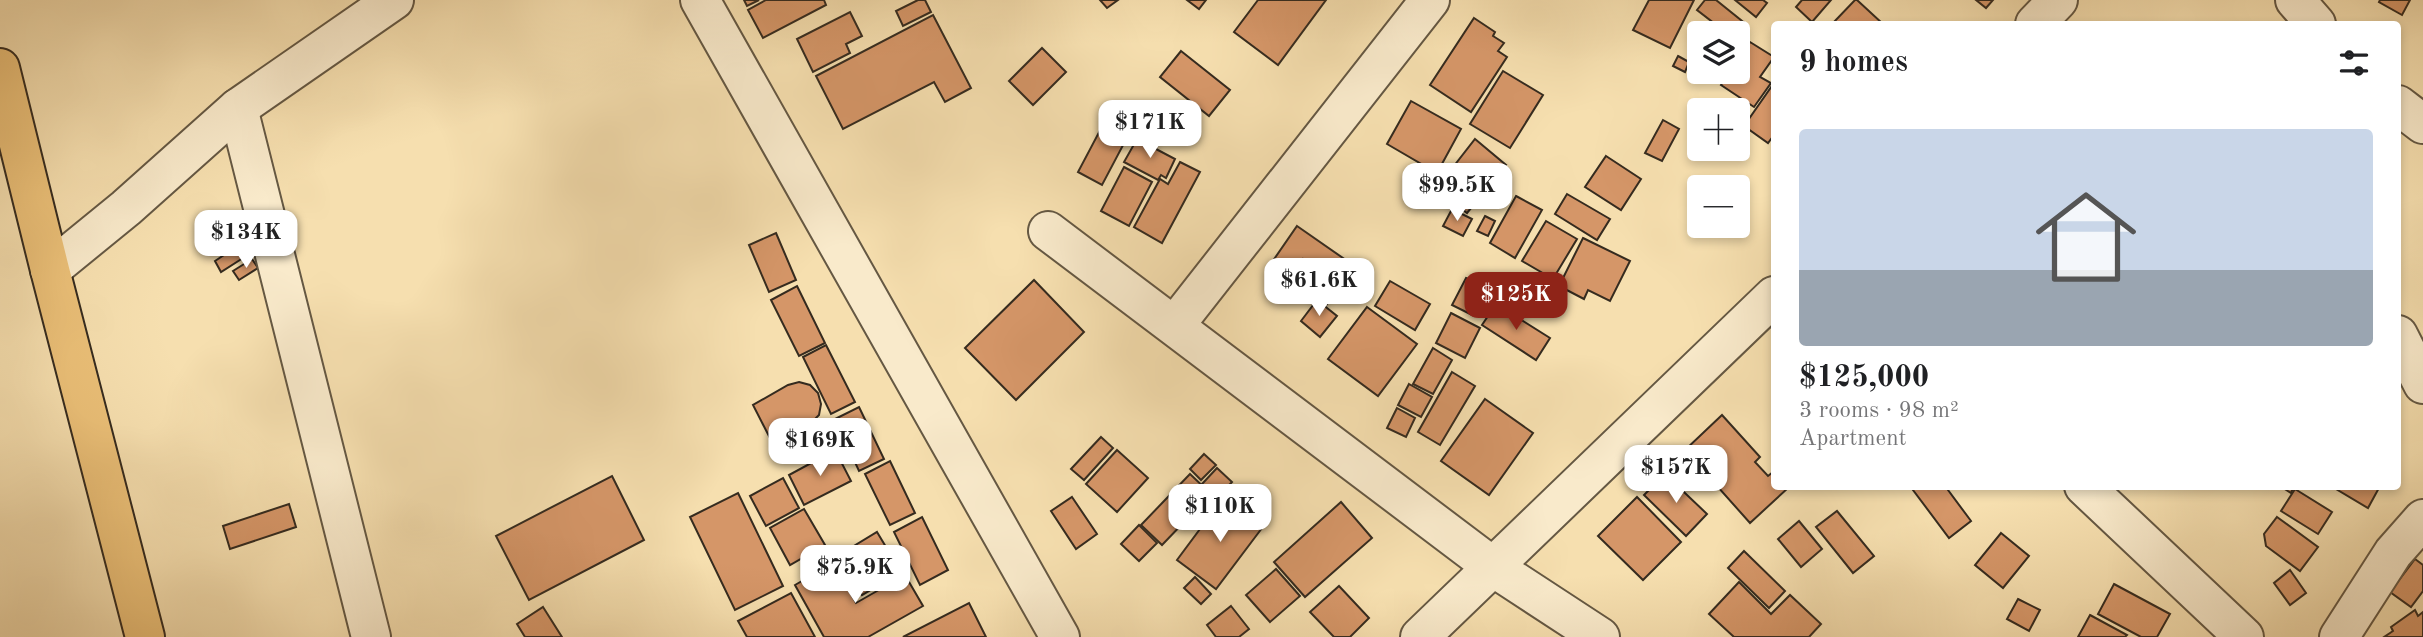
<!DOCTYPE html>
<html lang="en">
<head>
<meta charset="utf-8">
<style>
	:root { --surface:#fff; --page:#f6f6f6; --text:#202124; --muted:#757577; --line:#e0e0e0; --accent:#8f2418 }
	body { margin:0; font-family:"Old Standard TT",serif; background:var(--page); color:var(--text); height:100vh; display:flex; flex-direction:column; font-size:26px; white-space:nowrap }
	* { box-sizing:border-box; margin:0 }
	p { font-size:23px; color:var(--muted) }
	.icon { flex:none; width:38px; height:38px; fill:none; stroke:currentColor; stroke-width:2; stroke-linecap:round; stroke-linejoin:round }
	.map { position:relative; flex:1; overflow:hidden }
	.details { position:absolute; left:1771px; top:21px; width:630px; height:469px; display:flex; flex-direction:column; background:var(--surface); border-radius:7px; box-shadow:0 4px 10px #0003 }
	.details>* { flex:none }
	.fabs { position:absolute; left:1687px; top:21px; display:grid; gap:14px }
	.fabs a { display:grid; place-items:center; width:63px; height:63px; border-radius:7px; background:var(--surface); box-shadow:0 4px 10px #0003; font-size:35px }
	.price { position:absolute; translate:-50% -60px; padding:0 16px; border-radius:14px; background:#fff; color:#222; font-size:23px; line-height:46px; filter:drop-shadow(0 2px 4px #0008) }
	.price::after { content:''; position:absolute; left:50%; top:42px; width:21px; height:16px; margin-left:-10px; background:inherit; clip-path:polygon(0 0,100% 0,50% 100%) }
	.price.active { background:var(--accent); color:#fff }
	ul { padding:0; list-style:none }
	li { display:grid; align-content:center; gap:14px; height:371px; padding:0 28px }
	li+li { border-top:2px solid var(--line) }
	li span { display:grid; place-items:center; height:217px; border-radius:7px; color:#555 }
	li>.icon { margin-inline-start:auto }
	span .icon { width:126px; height:126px; fill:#fffc; stroke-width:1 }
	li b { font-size:30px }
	h2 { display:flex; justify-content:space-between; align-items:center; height:84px; padding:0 28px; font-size:30px }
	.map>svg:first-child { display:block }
</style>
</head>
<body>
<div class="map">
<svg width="2423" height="637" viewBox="0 0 2423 637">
	<rect width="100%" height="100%" fill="#f6dfaf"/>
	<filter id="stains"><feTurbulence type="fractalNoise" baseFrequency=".00286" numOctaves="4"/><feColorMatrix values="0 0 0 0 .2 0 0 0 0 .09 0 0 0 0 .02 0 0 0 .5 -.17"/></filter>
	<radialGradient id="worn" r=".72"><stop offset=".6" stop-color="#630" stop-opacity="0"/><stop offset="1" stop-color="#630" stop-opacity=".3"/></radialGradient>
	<!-- building -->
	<g fill="#d59668" stroke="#352b1f" stroke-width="2">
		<polygon points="744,0 759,0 747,6"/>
		<polygon points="766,0 824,0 826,5 763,38 748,10"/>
		<polygon points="918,0 925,0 931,12 903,26 896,11"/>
		<polygon points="1100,0 1118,0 1107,8"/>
		<polygon points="1187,0 1206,0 1199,9"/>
		<polygon points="1258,0 1326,0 1278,65 1234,32"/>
		<polygon points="1649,0 1694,0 1670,48 1633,30"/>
		<polygon points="1705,0 1716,0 1747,25 1738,36 1738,33 1707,33 1715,24 1697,10"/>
		<polygon points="1735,0 1763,0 1767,3 1756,17"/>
		<polygon points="1802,0 1831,0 1812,22 1796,7"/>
		<polygon points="1855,0 1857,0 1883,24 1832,24"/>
		<polygon points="1976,0 1993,0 1986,8"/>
		<polygon points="2380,0 2410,0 2402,15 2379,2"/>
		<polygon points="850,12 862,36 846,44 850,53 813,72 797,39"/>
		<polygon points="933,15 971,88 945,102 934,82 843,129 816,76"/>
		<polygon points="1474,18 1495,32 1493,36 1504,43 1498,51 1507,57 1471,112 1430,85"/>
		<polygon points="1750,42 1774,57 1760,77 1771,83 1754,107 1721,85 1730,72 1738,72 1738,60"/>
		<polygon points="1699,43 1699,60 1691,54"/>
		<polygon points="1042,48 1066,72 1033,105 1009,81"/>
		<polygon points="1181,51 1230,90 1209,116 1160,77"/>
		<polygon points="1678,56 1689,62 1685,72 1673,66"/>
		<polygon points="1503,71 1543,95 1510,148 1470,124"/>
		<polygon points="1774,83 1774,135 1768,143 1744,126"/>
		<polygon points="1411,101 1461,129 1437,173 1387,144"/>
		<polygon points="1106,119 1130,132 1102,185 1078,172"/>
		<polygon points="1663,120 1679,129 1662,161 1645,153"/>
		<polygon points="1137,139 1175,159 1166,178 1161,175 1158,180 1124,162"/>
		<polygon points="1475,139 1506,165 1467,213 1436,189"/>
		<polygon points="1606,156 1641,179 1621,210 1585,187"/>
		<polygon points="1180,162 1200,172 1162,243 1134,227 1160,179 1168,184"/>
		<polygon points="1124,167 1152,182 1129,226 1101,211"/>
		<polygon points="1567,194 1610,219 1597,240 1555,214"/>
		<polygon points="1516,196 1542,210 1515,258 1490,243"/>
		<polygon points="1452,209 1472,219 1463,236 1443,226"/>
		<polygon points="1485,216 1495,221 1488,236 1477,231"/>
		<polygon points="1546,221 1577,239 1553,279 1522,261"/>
		<polygon points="1297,226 1353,265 1327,304 1305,289 1319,270 1303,259 1290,279 1270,265"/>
		<polygon points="776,233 796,280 769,292 749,245"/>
		<polygon points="1583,238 1630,261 1610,301 1588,290 1584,299 1559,286"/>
		<polygon points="236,247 243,258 221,272 215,261"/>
		<polygon points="252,259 258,268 239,280 233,271"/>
		<polygon points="1466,278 1488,289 1474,316 1452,305"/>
		<polygon points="1034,280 1084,332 1016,400 965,348"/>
		<polygon points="1390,281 1430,304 1415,330 1375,306"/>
		<polygon points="797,286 825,343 799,356 771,300"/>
		<polygon points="1317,300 1337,316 1320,337 1301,321"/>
		<polygon points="1496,304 1550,338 1536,360 1482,325"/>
		<polygon points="1367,307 1417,344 1378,396 1328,359"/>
		<polygon points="1451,313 1480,328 1465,358 1436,343"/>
		<polygon points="826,345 855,402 831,414 803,357"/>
		<polygon points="1433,348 1452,360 1433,394 1413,384"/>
		<polygon points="1452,372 1475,386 1440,445 1418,432"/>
		<polygon points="799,382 810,385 818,393 821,404 819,415 811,423 773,444 753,405 788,385"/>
		<polygon points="1409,384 1432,397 1421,417 1398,405"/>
		<polygon points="1485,399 1533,433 1489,495 1441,461"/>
		<polygon points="859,407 884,459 859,471 835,419"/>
		<polygon points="1397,408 1415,418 1406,437 1387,428"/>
		<polygon points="1722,415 1760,457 1755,462 1768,476 1773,472 1774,474 1774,486 1788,488 1750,523 1685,450"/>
		<polygon points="1101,437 1113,448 1084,480 1071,469"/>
		<polygon points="835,450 851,481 804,505 789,475"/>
		<polygon points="1117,450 1148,478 1117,512 1086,484"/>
		<polygon points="1204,454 1216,465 1201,480 1190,469"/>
		<polygon points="890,461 915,513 890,525 865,474"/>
		<polygon points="1217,468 1232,482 1217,498 1202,484"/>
		<polygon points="1190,474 1211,494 1162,545 1141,525"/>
		<polygon points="1665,474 1707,514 1686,536 1644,495"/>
		<polygon points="612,476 644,540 529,600 496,536"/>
		<polygon points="783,478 799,508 766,526 750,496"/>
		<polygon points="1910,486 1945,486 1971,521 1949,538"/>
		<polygon points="2280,486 2294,486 2291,493"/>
		<polygon points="2331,486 2380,486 2368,508"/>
		<polygon points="2295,489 2332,512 2318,534 2281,511"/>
		<polygon points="738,493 783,586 735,610 690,517"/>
		<polygon points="1072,497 1097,534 1076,549 1051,511"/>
		<polygon points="1637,497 1681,542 1643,580 1598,536"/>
		<polygon points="1223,498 1262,528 1216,589 1177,560"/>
		<polygon points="1341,502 1372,538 1305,597 1274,562"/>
		<polygon points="289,504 296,527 230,549 223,526"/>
		<polygon points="804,509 825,545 790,565 770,528"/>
		<polygon points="1837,511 1874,556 1853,573 1816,527"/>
		<polygon points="922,517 948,570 920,585 894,532"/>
		<polygon points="2277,517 2318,547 2300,571 2266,546 2264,534"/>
		<polygon points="1799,521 1822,549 1801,567 1778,539"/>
		<polygon points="1139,525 1157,543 1139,561 1121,544"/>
		<polygon points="877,532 901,572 862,595 839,555"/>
		<polygon points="2001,533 2029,556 2003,588 1975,565"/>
		<polygon points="1744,551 1785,591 1769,608 1728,568"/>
		<polygon points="2415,559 2423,565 2423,591 2411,607 2390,592"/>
		<polygon points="833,563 856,603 905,575 923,606 868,637 824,637 795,585"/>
		<polygon points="1276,569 1300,596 1270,622 1246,595"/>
		<polygon points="2290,570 2306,593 2290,605 2274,583"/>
		<polygon points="1195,577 1211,594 1201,604 1184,588"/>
		<polygon points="1739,582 1771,614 1790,595 1821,624 1809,637 1734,637 1709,614"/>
		<polygon points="2114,584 2170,614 2157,637 2141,637 2098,614"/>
		<polygon points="1339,586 1369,618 1350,637 1334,637 1310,612"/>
		<polygon points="791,593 815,637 747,637 738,621"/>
		<polygon points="2018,599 2040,610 2029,631 2007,619"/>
		<polygon points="969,603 986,637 903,637"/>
		<polygon points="1231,606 1249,629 1239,637 1216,637 1207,625"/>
		<polygon points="543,607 562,637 525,637 517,624"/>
		<polygon points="2415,610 2418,616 2423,612 2423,637 2384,637 2393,631 2391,627"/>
		<polygon points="2090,615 2127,635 2125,637 2078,637"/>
	</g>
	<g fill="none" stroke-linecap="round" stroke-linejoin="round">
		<defs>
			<g id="minor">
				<polyline points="700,0 1060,637"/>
				<polyline points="2295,0 2316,24"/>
				<polyline points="2035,24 2058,0"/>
				<polyline points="2398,105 2423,124"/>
				<polyline points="238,108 371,637"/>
				<polyline points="1048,231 1493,567 1600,637"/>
				<polyline points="50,270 126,208 238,108 394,0"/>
				<polyline points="1175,325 1430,0"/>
				<polyline points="2398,335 2423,384"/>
				<polyline points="2084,486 2244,637"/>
				<polyline points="1420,637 1774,296"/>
				<polyline points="2339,637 2393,553 2423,519"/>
			</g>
			<polyline id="major" points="0,68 50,270 145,637"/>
		</defs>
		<!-- minor casing -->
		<use href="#minor" stroke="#655843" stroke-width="42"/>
		<!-- major casing -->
		<use href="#major" stroke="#352b1f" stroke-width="42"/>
		<!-- minor -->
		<use href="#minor" stroke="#f9eacb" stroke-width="38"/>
		<!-- major -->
		<use href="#major" stroke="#ebc078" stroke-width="38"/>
	</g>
	<rect width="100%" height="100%" filter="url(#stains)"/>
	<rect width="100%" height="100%" fill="url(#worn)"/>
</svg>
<div class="fabs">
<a><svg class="icon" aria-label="layers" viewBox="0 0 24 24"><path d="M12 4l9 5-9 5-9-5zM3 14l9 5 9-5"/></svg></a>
<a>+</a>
<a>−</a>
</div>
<b class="price" style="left:1150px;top:160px">$171K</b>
<b class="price" style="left:1457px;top:223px">$99.5K</b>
<b class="price" style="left:246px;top:270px">$134K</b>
<b class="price" style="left:1319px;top:318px">$61.6K</b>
<b class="price active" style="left:1516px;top:332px">$125K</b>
<b class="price" style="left:820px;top:478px">$169K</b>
<b class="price" style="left:1676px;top:505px">$157K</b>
<b class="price" style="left:1220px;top:544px">$110K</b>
<b class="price" style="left:855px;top:605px">$75.9K</b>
<section class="details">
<h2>9 homes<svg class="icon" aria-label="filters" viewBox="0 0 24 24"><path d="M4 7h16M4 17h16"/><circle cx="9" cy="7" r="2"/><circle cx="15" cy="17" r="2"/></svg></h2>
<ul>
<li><span style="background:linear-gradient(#c9d6e8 65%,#9aa5b1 0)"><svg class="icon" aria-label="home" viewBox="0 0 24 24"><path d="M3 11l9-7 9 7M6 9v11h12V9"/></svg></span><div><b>$125,000</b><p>3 rooms · 98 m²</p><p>Apartment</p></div></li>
</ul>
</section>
</div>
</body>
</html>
